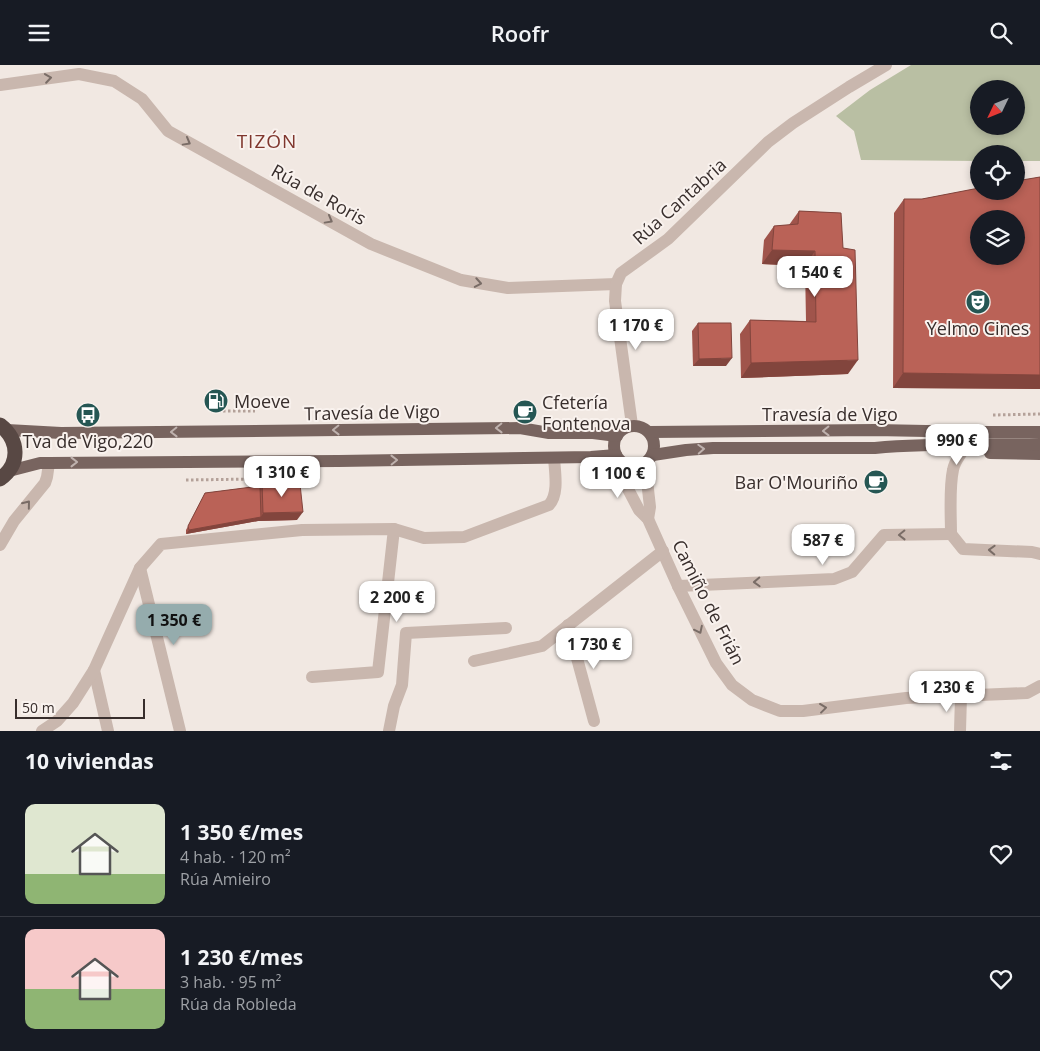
<!DOCTYPE html>
<html lang="es">
<head>
<meta charset="utf-8">
<style>
	:root { --surface:#171b24; --page:#20242c; --text:#f1f3f6; --muted:#9ea1a6; --line:#363941; --accent:#95acad }
	body { margin:0; font-family:"Open Sans",sans-serif; background:var(--page); color:var(--text); height:100vh; display:flex; flex-direction:column; font-size:19px; white-space:nowrap }
	* { box-sizing:border-box; margin:0 }
	p { font-size:16px; color:var(--muted) }
	.icon { flex:none; width:28px; height:28px; fill:none; stroke:currentColor; stroke-width:2; stroke-linecap:round; stroke-linejoin:round }
	.map { position:relative; height:666px; overflow:hidden }
	.drawer { display:flex; flex-direction:column; background:var(--surface); flex:1 }
	.drawer>* { flex:none }
	.needle { width:32px; rotate:227deg }
	.controls { position:absolute; left:970px; top:15px; display:grid; gap:10px }
	.controls a { display:grid; place-items:center; width:55px; height:55px; border-radius:50%; background:var(--surface); box-shadow:0 2px 8px #0003; font-size:25px }
	.scale { position:absolute; left:15px; bottom:12px; width:130px; box-sizing:border-box; padding-left:5px; border:2px solid #382e2c; border-top:0; font-size:14px; line-height:18px; white-space:nowrap; color:#382e2c; -webkit-text-stroke:4px #f9f2ee; paint-order:stroke }
	.price { position:absolute; translate:-50% -42px; padding:0 11px; border-radius:10px; background:#fff; color:#222; font-size:16px; line-height:32px; filter:drop-shadow(0 1px 2px #0008) }
	.price::after { content:''; position:absolute; left:50%; top:30px; width:15px; height:11px; margin-left:-8px; background:inherit; clip-path:polygon(0 0,100% 0,50% 100%) }
	.price.on { background:var(--accent); color:#111 }
	ul { padding:0; list-style:none }
	li { display:flex; align-items:center; gap:15px; height:125px; padding:0 25px }
	li+li { border-top:1px solid var(--line) }
	li span { display:grid; place-items:center; flex:none; width:140px; height:100px; border-radius:10px; color:#555 }
	li>.icon { margin-inline-start:auto }
	span .icon { width:60px; height:60px; fill:#fffc; stroke-width:1 }
	li b { font-size:21px }
	h2 { display:flex; justify-content:space-between; align-items:center; height:60px; padding:0 25px; font-size:21px }
	header { display:flex; justify-content:space-between; align-items:center; height:65px; padding:0 25px; background:var(--surface); font-size:22px; font-weight:600 }
	.map>svg:first-child { display:block }
</style>
</head>
<body>
<header><svg class="icon" aria-label="menu" viewBox="0 0 24 24"><path d="M4 6h16M4 12h16M4 18h16"/></svg>Roofr<svg class="icon" aria-label="search" viewBox="0 0 24 24"><circle cx="10" cy="10" r="6"/><path d="M15 15l6 6"/></svg></header>
<div class="map">
<svg width="1040" height="666" viewBox="0 0 1040 666">
	<rect width="100%" height="100%" fill="#f1e8e2"/>
	<!-- green -->
	<path fill="#b9bfa3" fill-rule="evenodd" d="M911,0H1040V96H1016V89H979V96L861,95L854,66L836,51L870,25ZM979,24H1016V61H979Z"/>
	<g fill="none" stroke-linecap="round" stroke-linejoin="round">
		<!-- path -->
		<g stroke="#b4a199" stroke-width="3" stroke-dasharray="2.5 2.5" stroke-linecap="butt">
			<polyline points="223,346 255,346"/>
			<polyline points="993,350 1040,349"/>
			<polyline points="186,415 254,414"/>
		</g>
		<!-- minor -->
		<g stroke="#c9b7ae" stroke-width="12">
			<polyline points="0,20 79,9 114,16 142,34 168,66 371,179 461,215 508,223 616,219"/>
			<polyline points="632,360 615,236 616,219 621,208 668,174 768,77 793,58 849,22 886,0"/>
			<path d="M962,387C958,393 954,398 953,405C949,423 951,451 951,469L963,484L1032,487L1040,489"/>
			<polyline points="624,398 625,415 628,424 639,445 648,454 678,521 716,598 732,620 752,635 780,646 803,646 906,633 1027,628 1040,621"/>
			<polyline points="645,398 650,442 648,454"/>
			<polyline points="0,480 14,456 45,418 47,412 49,398"/>
			<polyline points="140,503 180,666"/>
			<polyline points="678,521 834,514 852,507 884,470 951,469"/>
			<polyline points="568,560 594,656"/>
			<polyline points="474,596 542,581 663,486"/>
			<polyline points="94,605 108,666"/>
			<polyline points="312,612 378,607 394,464"/>
			<path d="M42,666L57,656L73,638L94,605L140,503L161,479L302,465L394,464L424,473L464,472L549,440C559,429 555,408 554,393"/>
			<polyline points="389,666 394,641 402,620 406,568 506,563"/>
			<polyline points="960,666 961,631"/>
		</g>
		<!-- major -->
		<g stroke="#78645f" stroke-width="12">
			<circle cx="634" cy="381" r="20"/>
			<polyline points="7,365 61,368 520,363 549,368 593,368 617,371"/>
			<polyline points="650,367 875,365 978,367 1040,367"/>
			<polyline points="990,388 1040,389"/>
			<path d="M653,390L686,385L713,383H875C930,378 985,380 1040,379"/>
			<polyline points="9,406 40,398 49,398 339,396 591,392 616,390"/>
		</g>
		<!-- highway -->
		<path stroke="#584844" stroke-width="15" d="M0,360C19,375 21,399 0,414"/>
	</g>
	<!-- wall -->
	<g fill="#a0544b">
		<polygon points="1040,112 1040,324 893,323 894,148 904,134 922,134"/>
		<polygon points="799,146 841,148 848,309 741,313 740,269 750,255 806,256 805,201 762,199 764,175 774,161 789,160"/>
		<polygon points="698,258 726,301 693,301 692,266"/>
		<polygon points="262,417 297,455 258,456 186,469 186,465 205,428 260,421"/>
	</g>
	<!-- shaded-wall -->
	<g fill="#82453d">
		<polygon points="772,185 815,186 805,201 762,199"/>
		<polygon points="732,293 726,301 693,301 699,294"/>
		<polygon points="858,295 848,309 741,313 751,298"/>
		<polygon points="903,308 1040,310 1040,324 893,323"/>
		<polygon points="303,447 297,455 258,456 186,469 189,465 261,452 263,448"/>
	</g>
	<!-- building -->
	<g fill="#ba6257" stroke="#82453d" fill-rule="evenodd">
		<path d="M1040,112V310L903,308L904,134H922L979,123V126H1016V116ZM979,154H1016V191H979Z"/>
		<polygon points="799,146 841,148 843,183 855,185 858,295 751,298 750,255 816,257 815,186 772,185 774,161 798,159"/>
		<polygon points="698,258 731,258 732,293 699,294"/>
		<polygon points="262,417 300,419 303,447 263,448"/>
		<polygon points="260,421 261,452 189,465 188,461 205,428"/>
	</g>
	<!-- one-way arrows -->
	<defs><path id="oneway-chevron" d="M-2-3.5L2.5 0L-2 3.5" fill="none" stroke-width="1.6" stroke-linecap="round" stroke-linejoin="round" transform="scale(1.25)"/></defs>
	<g stroke="#796c66">
		<use href="#oneway-chevron" transform="translate(48 13) rotate(-8)"/>
		<use href="#oneway-chevron" transform="translate(187 77) rotate(29)"/>
		<use href="#oneway-chevron" transform="translate(329 155) rotate(29)"/>
		<use href="#oneway-chevron" transform="translate(478 218) rotate(10)"/>
		<use href="#oneway-chevron" transform="translate(27 439) rotate(-51)"/>
		<use href="#oneway-chevron" transform="translate(902 470) rotate(179)"/>
		<use href="#oneway-chevron" transform="translate(992 485) rotate(-178)"/>
		<use href="#oneway-chevron" transform="translate(757 517) rotate(178)"/>
		<use href="#oneway-chevron" transform="translate(699 565) rotate(64)"/>
		<use href="#oneway-chevron" transform="translate(823 643) rotate(-7)"/>
	</g>
	<g stroke="#bfb2ae">
		<use href="#oneway-chevron" transform="translate(499 363) rotate(179)"/>
		<use href="#oneway-chevron" transform="translate(336 365) rotate(179)"/>
		<use href="#oneway-chevron" transform="translate(826 366) rotate(179)"/>
		<use href="#oneway-chevron" transform="translate(174 367) rotate(179)"/>
		<use href="#oneway-chevron" transform="translate(701 384) rotate(-3)"/>
		<use href="#oneway-chevron" transform="translate(394 395) rotate(-1)"/>
		<use href="#oneway-chevron" transform="translate(74 397)"/>
	</g>
	<!-- icons -->
	<defs>
		<symbol id="theatre-disc" viewBox="-11 -11 22 22"><circle r="9.5" fill="#255653" stroke="#f9f2ee"/><path d="M-5-5.5Q0-4 5-5.5V0Q5 5 0 6Q-5 5-5 0ZM-3.3-2.5H-1v1.5H-3.3ZM1-2.5H3.3v1.5H1ZM-2.8 1Q0 5.5 2.8 1Z" fill="#fff"/></symbol>
		<symbol id="fuel-disc" viewBox="-11 -11 22 22"><circle r="9.5" fill="#255653" stroke="#f9f2ee"/><path d="M-5.5-6h7V0h2V4h1.3V-2.5L3-4.5l.8-.8L6-3V5H2.5V1h-1V6h-7ZM-4.2-4.7v3.2H.2V-4.7Z" fill="#fff"/></symbol>
		<symbol id="cafe-disc" viewBox="-11 -11 22 22"><circle r="9.5" fill="#255653" stroke="#f9f2ee"/><path d="M-5.5-4.5H6V0H3Q3 3.5 0 3.5H-2.5Q-5.5 3.5-5.5 0ZM3-3.2v2h1.7v-2ZM-6 4.5H4V6H-6Z" fill="#fff"/></symbol>
		<symbol id="bus-disc" viewBox="-11 -11 22 22"><circle r="9.5" fill="#255653" stroke="#f9f2ee"/><path d="M-5-6H5V4H4V6H2V4H-2V6H-4V4H-5ZM-3.5-4V0h7V-4ZM-3.5 1.2v1.5H-2V1.2ZM2 1.2v1.5H3.5V1.2Z" fill="#fff"/></symbol>
	</defs>
	<g fill-rule="evenodd">
		<use href="#theatre-disc" x="964" y="223" width="28" height="28"/>
		<use href="#fuel-disc" x="202" y="322" width="28" height="28"/>
		<use href="#cafe-disc" x="511" y="333" width="28" height="28"/>
		<use href="#bus-disc" x="74" y="336" width="28" height="28"/>
		<use href="#cafe-disc" x="862" y="403" width="28" height="28"/>
	</g>
	<g text-anchor="middle" dominant-baseline="central" stroke-width="4" stroke-linejoin="round" paint-order="stroke">
		<!-- street labels -->
		<g font-size="18" fill="#382e2c" stroke="#f9f2ee">
			<text transform="translate(319 129) rotate(29)">Rúa de Roris</text>
			<text transform="translate(679 136) rotate(-42)">Rúa Cantabria</text>
			<text transform="translate(372 347) rotate(-1)">Travesía de Vigo</text>
			<text x="830" y="349">Travesía de Vigo</text>
			<text transform="translate(709 537) rotate(63)">Camiño de Frián</text>
		</g>
		<!-- poi labels -->
		<g font-size="18" fill="#382e2c" stroke="#f9f2ee">
			<text x="978" y="263">Yelmo Cines</text>
			<text x="234" y="336" text-anchor="start">Moeve</text>
			<text x="542" y="337" text-anchor="start">Cfetería<tspan x="542" dy="21">Fontenova</tspan></text>
			<text x="88" y="376">Tva de Vigo,220</text>
			<text x="858" y="417" text-anchor="end">Bar O'Mouriño</text>
		</g>
		<!-- neighbourhood labels -->
		<g font-size="19" letter-spacing="1" fill="#7f362d" stroke="#f9f2ee">
			<text x="267" y="76">TIZÓN</text>
		</g>
	</g>
</svg>
<div class="controls">
<a><svg class="needle" viewBox="-14 -14 28 28"><path d="M0-13l5 13h-10z" fill="#e53935"/><path d="M0 13l5-13h-10z" fill="#9ea1a6"/></svg></a>
<a><svg class="icon" aria-label="locate" viewBox="0 0 24 24"><circle cx="12" cy="12" r="6"/><path d="M12 2v4M12 18v4M2 12h4M18 12h4"/></svg></a>
<a><svg class="icon" aria-label="layers" viewBox="0 0 24 24"><path d="M12 4l9 5-9 5-9-5zM3 14l9 5 9-5"/></svg></a>
</div>
<div class="scale">50 m</div>
<b class="price" style="left:815px;top:233px">1 540 €</b>
<b class="price" style="left:636px;top:286px">1 170 €</b>
<b class="price" style="left:957px;top:401px">990 €</b>
<b class="price" style="left:282px;top:433px">1 310 €</b>
<b class="price" style="left:618px;top:434px">1 100 €</b>
<b class="price" style="left:823px;top:501px">587 €</b>
<b class="price" style="left:397px;top:558px">2 200 €</b>
<b class="price on" style="left:174px;top:581px">1 350 €</b>
<b class="price" style="left:594px;top:605px">1 730 €</b>
<b class="price" style="left:947px;top:648px">1 230 €</b>
</div>
<section class="drawer">
<h2>10 viviendas<svg class="icon" aria-label="filters" viewBox="0 0 24 24"><path d="M4 7h16M4 17h16"/><circle cx="9" cy="7" r="2"/><circle cx="15" cy="17" r="2"/></svg></h2>
<ul>
<li><span style="background:linear-gradient(#dfe7d0 70%,#8fb573 0)"><svg class="icon" aria-label="home" viewBox="0 0 24 24"><path d="M3 11l9-7 9 7M6 9v11h12V9"/></svg></span><div><b>1 350 €/mes</b><p>4 hab. · 120 m²</p><p>Rúa Amieiro</p></div><svg class="icon" aria-label="heart" viewBox="0 0 24 24"><path d="M12 20l-8-8c-3-5 5-10 8-4 3-6 11-1 8 4z"/></svg></li>
<li><span style="background:linear-gradient(#f6c9c9 60%,#8fb573 0)"><svg class="icon" aria-label="home" viewBox="0 0 24 24"><path d="M3 11l9-7 9 7M6 9v11h12V9"/></svg></span><div><b>1 230 €/mes</b><p>3 hab. · 95 m²</p><p>Rúa da Robleda</p></div><svg class="icon" aria-label="heart" viewBox="0 0 24 24"><path d="M12 20l-8-8c-3-5 5-10 8-4 3-6 11-1 8 4z"/></svg></li>
</ul>
</section>
</body>
</html>
